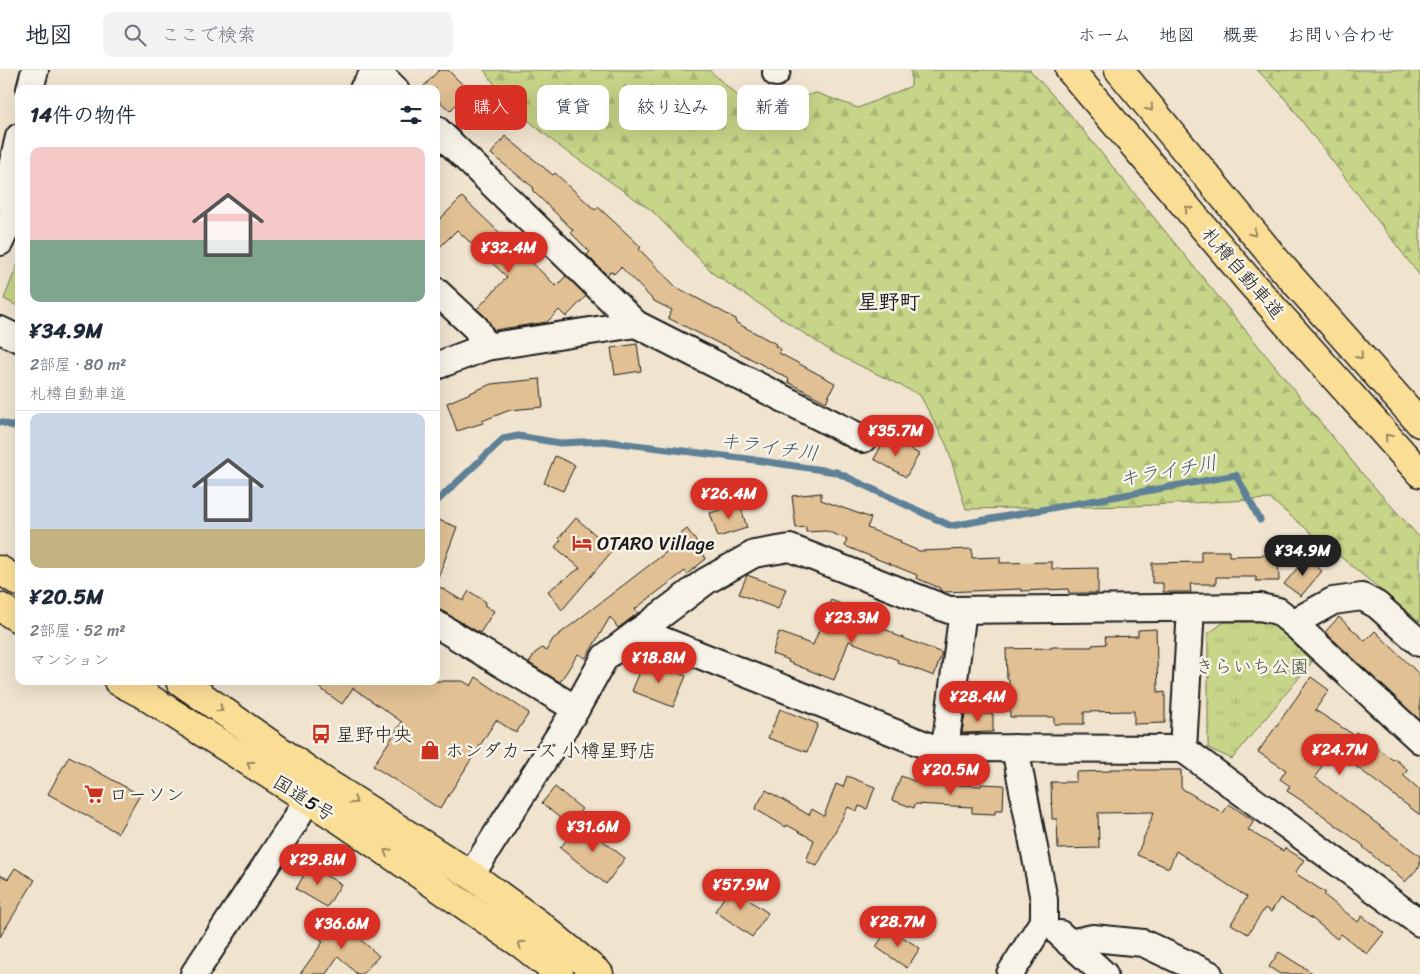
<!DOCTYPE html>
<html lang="ja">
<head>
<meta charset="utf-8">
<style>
	:root { --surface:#fff; --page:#f2f2f3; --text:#1f2937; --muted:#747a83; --line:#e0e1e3; --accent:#d93025 }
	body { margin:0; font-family:Sriracha,"Klee One",sans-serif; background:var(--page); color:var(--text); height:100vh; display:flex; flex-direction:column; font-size:19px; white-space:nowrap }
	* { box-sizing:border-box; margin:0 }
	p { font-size:16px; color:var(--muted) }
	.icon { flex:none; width:28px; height:28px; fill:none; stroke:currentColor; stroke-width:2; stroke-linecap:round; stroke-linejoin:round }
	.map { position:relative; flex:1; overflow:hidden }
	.drawer { position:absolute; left:15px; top:15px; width:425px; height:600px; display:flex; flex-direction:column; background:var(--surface); border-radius:10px; box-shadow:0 5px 20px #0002 }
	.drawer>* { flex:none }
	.guide { position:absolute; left:455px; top:15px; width:475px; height:45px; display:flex; gap:10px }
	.price { position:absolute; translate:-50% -42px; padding:0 11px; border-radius:18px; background:var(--accent); color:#fff; font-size:16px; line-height:32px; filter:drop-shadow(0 1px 2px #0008) }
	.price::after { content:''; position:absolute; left:50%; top:30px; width:15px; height:11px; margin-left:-8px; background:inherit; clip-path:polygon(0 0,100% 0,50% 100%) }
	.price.on { background:#222; color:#fff }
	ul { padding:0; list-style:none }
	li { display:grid; align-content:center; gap:10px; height:265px; padding:0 15px }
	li+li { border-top:1px solid var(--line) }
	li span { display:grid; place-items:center; height:155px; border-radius:10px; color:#555 }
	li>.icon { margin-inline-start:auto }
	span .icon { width:90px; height:90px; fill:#fffc; stroke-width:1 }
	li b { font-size:21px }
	h2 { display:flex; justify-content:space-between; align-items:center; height:60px; padding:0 15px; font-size:21px }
	.chip { padding:0 18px; border-radius:10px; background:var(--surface); box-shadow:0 5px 20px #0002; font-size:18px; line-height:45px }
	.chip.on { background:var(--accent); color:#fff }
	header { display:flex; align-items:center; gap:30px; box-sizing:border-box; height:70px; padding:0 25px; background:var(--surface); border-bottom:1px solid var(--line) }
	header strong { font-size:24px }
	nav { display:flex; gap:28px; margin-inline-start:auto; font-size:18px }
	.search { width:350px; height:45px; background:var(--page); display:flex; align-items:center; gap:12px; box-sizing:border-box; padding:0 18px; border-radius:10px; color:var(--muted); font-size:19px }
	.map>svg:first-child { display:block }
</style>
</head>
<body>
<header>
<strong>地図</strong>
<div class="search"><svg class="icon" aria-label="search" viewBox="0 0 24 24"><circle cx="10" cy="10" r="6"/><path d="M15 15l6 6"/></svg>ここで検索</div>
<nav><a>ホーム</a><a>地図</a><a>概要</a><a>お問い合わせ</a></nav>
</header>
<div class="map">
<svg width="1420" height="904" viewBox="0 0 1420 904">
	<defs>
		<pattern id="forest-firs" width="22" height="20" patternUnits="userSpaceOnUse" patternTransform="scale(1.25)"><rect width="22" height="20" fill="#c7d588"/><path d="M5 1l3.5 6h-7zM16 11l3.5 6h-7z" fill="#aab675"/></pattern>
		<pattern id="park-tufts" width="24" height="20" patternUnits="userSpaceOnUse" patternTransform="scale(1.25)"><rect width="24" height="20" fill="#c7d588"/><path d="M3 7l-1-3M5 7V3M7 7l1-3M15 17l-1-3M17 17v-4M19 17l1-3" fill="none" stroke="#aab675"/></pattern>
	</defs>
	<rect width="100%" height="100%" fill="#f0e4cf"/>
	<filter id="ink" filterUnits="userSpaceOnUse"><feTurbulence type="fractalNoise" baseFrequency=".02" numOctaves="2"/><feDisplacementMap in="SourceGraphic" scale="10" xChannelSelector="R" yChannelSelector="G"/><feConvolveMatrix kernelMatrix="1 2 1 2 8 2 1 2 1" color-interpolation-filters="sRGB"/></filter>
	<g filter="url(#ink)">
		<!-- forest -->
		<g fill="url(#forest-firs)" stroke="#727852">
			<polygon points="484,0 709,0 751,38 817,23 858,38 911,16 911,0 1030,0 1068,42 1361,402 1420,468 1420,552 1270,429 1133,436 966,439 947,376 920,325 834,283 715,205 651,140 559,76 510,35"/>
			<polygon points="1257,0 1420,0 1420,206 1282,25"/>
		</g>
		<!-- park -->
		<g fill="url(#park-tufts)" stroke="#727852">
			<polygon points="19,191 19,237 4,229"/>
			<polygon points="1224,552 1273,552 1312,592 1232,689 1208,678 1208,564"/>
		</g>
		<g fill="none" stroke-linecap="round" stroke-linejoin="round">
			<!-- stream -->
			<g stroke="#5f8198" stroke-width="7">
				<polyline points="0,352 19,358"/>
				<polyline points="436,432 503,369 518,366 560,373 603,371 748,389 836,402 951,456 1236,405 1260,450"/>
			</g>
		</g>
		<!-- building -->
		<g fill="#e1c194" stroke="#1c1c1c">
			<polygon points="439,0 448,0 469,21 450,41 436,28 436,19 427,19 424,16"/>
			<polygon points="505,66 553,105 555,103 595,140 598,137 623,160 641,177 639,179 676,217 736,249 735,252 776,274 775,276 781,279 779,283 835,313 826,332 788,312 789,309 723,274 722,275 668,248 672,240 654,231 621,197 614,204 611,201 607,205 587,185 590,182 571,163 573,160 532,120 534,118 491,84"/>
			<polygon points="462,127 500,163 502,162 522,180 521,182 556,216 566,206 586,226 566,247 559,240 547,252 494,260 486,247 477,239 507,207 457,160 436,181 436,153"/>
			<polygon points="637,274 641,301 615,305 611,278"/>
			<polygon points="540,309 543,337 510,340 482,351 483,353 457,361 447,333 491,314"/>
			<polygon points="887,366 919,384 906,407 874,389"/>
			<polygon points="555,386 575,395 563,421 544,413"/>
			<polygon points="821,423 821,430 871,448 867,458 901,471 900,473 919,481 972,479 972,488 1000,487 1000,493 1052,492 1052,499 1098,498 1098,523 1069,523 1068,519 1021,521 1021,519 944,522 940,520 940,518 916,508 917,505 845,476 847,469 826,461 806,462 806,457 796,458 792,426"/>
			<polygon points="740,434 747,458 718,467 710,443"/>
			<polygon points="576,448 613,480 562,540 548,521 580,498 555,477 561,470 559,468"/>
			<polygon points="436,449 457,457 438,508 436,507"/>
			<polygon points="687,459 703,480 701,481 706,489 687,504 685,501 635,539 638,543 618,558 610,547 586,588 578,584 560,612 529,593 535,583 542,578 546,581 553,569 669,480 665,476"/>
			<polygon points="1201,481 1229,481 1229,486 1278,485 1279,511 1256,511 1256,507 1216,507 1216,514 1190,514 1191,522 1163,522 1163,513 1152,513 1152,493 1201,492"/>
			<polygon points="1306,488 1322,501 1301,526 1284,514"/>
			<polygon points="747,505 786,519 778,539 739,524"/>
			<polygon points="436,515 463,531 469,521 486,532 484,535 494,541 480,563 436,538"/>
			<polygon points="831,530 868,545 866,552 894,563 893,564 942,583 934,606 897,592 898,590 849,571 834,610 788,592 789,590 772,584 779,562 813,575"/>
			<polygon points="1339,547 1365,571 1375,561 1420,605 1420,650 1325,562"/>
			<polygon points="1156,559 1158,623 1165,622 1165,653 1134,654 1134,641 1084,642 1084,654 1054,654 1054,647 1010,647 1009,609 1007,609 1006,579 1052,578 1052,577 1092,577 1092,575 1106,574 1105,567 1138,566 1138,560"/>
			<polygon points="645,590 686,606 673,637 632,621"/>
			<polygon points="476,607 529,643 516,663 496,650 440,739 373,696 402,652 353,618 342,634 310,611 463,611 471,616"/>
			<polygon points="1311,607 1329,620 1315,640 1354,665 1356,662 1393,690 1394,688 1408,700 1403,705 1420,720 1420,745 1333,679 1315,707 1420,786 1420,796 1405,812 1386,795 1385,796 1363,777 1364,776 1313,738 1287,721 1290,716 1280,709 1286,700 1258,682"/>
			<polygon points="780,639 818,654 807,682 768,668"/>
			<polygon points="965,644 993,644 993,662 962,663"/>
			<polygon points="69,686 140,725 118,763 48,724"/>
			<polygon points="1110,699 1136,699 1136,700 1181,700 1181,718 1223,743 1229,734 1254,751 1248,760 1283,781 1285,778 1304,790 1295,803 1326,823 1324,825 1358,852 1362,846 1384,863 1367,884 1341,864 1337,869 1314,850 1280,828 1271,842 1265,838 1248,864 1231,854 1247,827 1176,781 1169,798 1137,785 1154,742 1098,743 1099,778 1058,779 1057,749 1052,749 1051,712 1076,712 1076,702 1110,701"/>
			<polygon points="847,706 875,717 867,739 859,736 857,741 848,737 817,796 806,791 814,770 787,755 786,757 755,739 766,720 809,745 812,739 824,746 836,714 843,717"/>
			<polygon points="901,706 919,713 981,716 981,714 1004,715 1003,740 995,740 995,744 972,743 972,737 915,734 914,738 892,730"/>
			<polygon points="555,717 582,739 568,755 542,733"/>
			<polygon points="580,753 625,788 606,814 560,778"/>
			<polygon points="309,796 341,814 327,837 296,819"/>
			<polygon points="15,798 35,810 0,867 0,805 8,809"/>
			<polygon points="733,814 748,824 746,828 768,843 752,867 715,841"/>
			<polygon points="344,844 364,863 359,868 379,886 362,904 357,904 338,886 326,904 300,904 323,872 320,869"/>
			<polygon points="888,858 920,878 907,898 876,877"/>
			<polygon points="1279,882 1314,904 1280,904 1269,897"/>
		</g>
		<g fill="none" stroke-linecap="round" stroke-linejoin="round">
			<defs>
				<g id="minor">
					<polyline points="376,0 395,19"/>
					<polyline points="776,3 777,0"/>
					<polyline points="30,19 35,0"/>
					<polyline points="363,19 376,0"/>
					<polyline points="436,59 636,254 863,369"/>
					<polyline points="4,129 19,67"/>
					<polyline points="0,172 17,135"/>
					<polyline points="436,221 476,258 486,277"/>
					<polyline points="0,260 19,269"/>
					<polyline points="436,296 486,277 636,254"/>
					<polyline points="1293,553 1333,531 1362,527 1377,535 1420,573"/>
					<polyline points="436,554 576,639"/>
					<polyline points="639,561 933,678 1183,679 1420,853"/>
					<polyline points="945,678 963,540"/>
					<polyline points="1183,679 1191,538"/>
					<polyline points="471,805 576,639 605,587 706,511 754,484 790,478 949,540 1260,537 1278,541 1293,553 1420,670"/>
					<polyline points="1060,864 1104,904"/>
					<polyline points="1069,873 1093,868 1143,873 1209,904"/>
					<polyline points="194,904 295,751 317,711"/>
					<polyline points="1010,904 1044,850 1044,830 1015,678"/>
				</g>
				<g id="highway">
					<polyline points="1070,0 1250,212 1420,403"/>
					<polyline points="1119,0 1280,195 1420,353"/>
					<polyline points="0,500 19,512"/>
					<polyline points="0,537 19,549"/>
					<polyline points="118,611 141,623 342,751 524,876 559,904"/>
					<polyline points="180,611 319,708 471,805 540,855 599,904"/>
				</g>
			</defs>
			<!-- minor casing -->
			<use href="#minor" stroke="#1c1c1c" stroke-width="30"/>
			<!-- highway casing -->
			<use href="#highway" stroke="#1c1c1c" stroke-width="31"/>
			<!-- minor -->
			<use href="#minor" stroke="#f7f3e8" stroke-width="26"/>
			<!-- highway -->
			<use href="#highway" stroke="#fbde96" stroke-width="28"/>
		</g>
		<!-- one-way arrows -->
		<defs><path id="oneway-chevron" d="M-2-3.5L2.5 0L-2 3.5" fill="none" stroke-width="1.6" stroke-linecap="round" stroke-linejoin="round" transform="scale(1.25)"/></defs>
		<g stroke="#97875f">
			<use href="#oneway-chevron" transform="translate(1150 38) rotate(51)"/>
			<use href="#oneway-chevron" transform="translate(1188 139) rotate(-130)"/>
			<use href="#oneway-chevron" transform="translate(1253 163) rotate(51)"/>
			<use href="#oneway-chevron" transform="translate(1360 286) rotate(48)"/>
			<use href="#oneway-chevron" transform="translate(1388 367) rotate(-132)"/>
			<use href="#oneway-chevron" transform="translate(220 639) rotate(35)"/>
			<use href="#oneway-chevron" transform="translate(250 694) rotate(-147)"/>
			<use href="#oneway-chevron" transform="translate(354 731) rotate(33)"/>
			<use href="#oneway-chevron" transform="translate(387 782) rotate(-146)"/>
			<use href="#oneway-chevron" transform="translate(521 874) rotate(-145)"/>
		</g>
	</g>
	<!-- icons -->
	<defs>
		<symbol id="hotel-bare" viewBox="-9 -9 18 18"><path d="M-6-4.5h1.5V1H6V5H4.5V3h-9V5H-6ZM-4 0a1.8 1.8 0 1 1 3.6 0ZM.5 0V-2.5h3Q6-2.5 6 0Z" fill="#c8321e" stroke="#f7f3e8" stroke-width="2.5" paint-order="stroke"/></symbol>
		<symbol id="bus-bare" viewBox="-9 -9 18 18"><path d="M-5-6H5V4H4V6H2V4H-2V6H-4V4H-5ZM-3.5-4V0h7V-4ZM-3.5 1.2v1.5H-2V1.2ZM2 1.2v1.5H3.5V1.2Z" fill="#c8321e" stroke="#f7f3e8" stroke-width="2.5" paint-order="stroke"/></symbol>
		<symbol id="shop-bare" viewBox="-9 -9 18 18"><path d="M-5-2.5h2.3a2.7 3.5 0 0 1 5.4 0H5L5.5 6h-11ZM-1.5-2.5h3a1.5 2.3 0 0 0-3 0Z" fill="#c8321e" stroke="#f7f3e8" stroke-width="2.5" paint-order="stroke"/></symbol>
		<symbol id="supermarket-bare" viewBox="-9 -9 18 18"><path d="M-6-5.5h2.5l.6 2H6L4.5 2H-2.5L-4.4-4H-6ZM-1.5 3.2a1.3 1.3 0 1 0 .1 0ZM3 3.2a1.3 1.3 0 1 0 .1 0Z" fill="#c8321e" stroke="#f7f3e8" stroke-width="2.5" paint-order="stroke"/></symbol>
	</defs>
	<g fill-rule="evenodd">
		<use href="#hotel-bare" x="568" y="459" width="28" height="28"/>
		<use href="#bus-bare" x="307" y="650" width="28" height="28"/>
		<use href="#shop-bare" x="416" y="666" width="28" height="28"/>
		<use href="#supermarket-bare" x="80" y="710" width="28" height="28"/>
	</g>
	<g text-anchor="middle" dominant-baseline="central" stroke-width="5" stroke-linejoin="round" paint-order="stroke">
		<!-- street labels -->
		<g font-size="19" fill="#1c1c1c" stroke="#f7f3e8">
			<text transform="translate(1243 203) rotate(49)">札樽自動車道</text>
			<text transform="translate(304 728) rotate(32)">国道5号</text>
		</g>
		<!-- poi labels -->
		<g font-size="19" fill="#1c1c1c" stroke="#f7f3e8" text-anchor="start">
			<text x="597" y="473">OTARO Village</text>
			<text x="336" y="664">星野中央</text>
			<text x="445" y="680">ホンダカーズ 小樽星野店</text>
			<text x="109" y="724">ローソン</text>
		</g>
		<!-- park labels -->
		<g font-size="19" fill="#4f543c" stroke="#f7f3e8">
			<text x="1252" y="596">きらいち公園</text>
		</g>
		<!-- water labels -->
		<g font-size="20" font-style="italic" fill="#435764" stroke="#f7f3e8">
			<text transform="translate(769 377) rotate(8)">キライチ川</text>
			<text transform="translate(1168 401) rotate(-10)">キライチ川</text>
		</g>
		<!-- quarter labels -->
		<g font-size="21" font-weight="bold" fill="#1c1c1c" stroke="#f7f3e8">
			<text x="889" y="232">星野町</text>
		</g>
	</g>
</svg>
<b class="price" style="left:509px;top:204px">¥32.4M</b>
<b class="price" style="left:896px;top:387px">¥35.7M</b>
<b class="price" style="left:729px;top:450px">¥26.4M</b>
<b class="price on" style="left:1303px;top:507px">¥34.9M</b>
<b class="price" style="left:852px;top:574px">¥23.3M</b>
<b class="price" style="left:659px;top:614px">¥18.8M</b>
<b class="price" style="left:978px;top:653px">¥28.4M</b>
<b class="price" style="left:1340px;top:706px">¥24.7M</b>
<b class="price" style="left:951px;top:726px">¥20.5M</b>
<b class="price" style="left:593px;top:783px">¥31.6M</b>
<b class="price" style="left:318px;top:816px">¥29.8M</b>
<b class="price" style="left:741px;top:841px">¥57.9M</b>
<b class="price" style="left:898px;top:878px">¥28.7M</b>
<b class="price" style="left:342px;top:880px">¥36.6M</b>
<div class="guide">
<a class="chip on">購入</a>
<a class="chip">賃貸</a>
<a class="chip">絞り込み</a>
<a class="chip">新着</a>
</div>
<section class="drawer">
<h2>14件の物件<svg class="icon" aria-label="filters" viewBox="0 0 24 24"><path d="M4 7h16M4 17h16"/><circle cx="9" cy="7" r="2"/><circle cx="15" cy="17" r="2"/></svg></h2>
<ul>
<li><span style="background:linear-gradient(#f6c9c9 60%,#7fa58c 0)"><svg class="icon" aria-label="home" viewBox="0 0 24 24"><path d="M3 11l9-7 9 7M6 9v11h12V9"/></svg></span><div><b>¥34.9M</b><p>2部屋 · 80 m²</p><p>札樽自動車道</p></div></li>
<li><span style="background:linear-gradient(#c9d6e8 75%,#c2b280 0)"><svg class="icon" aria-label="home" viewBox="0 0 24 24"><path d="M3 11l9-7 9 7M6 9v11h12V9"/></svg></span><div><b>¥20.5M</b><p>2部屋 · 52 m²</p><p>マンション</p></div></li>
</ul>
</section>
</div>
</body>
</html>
